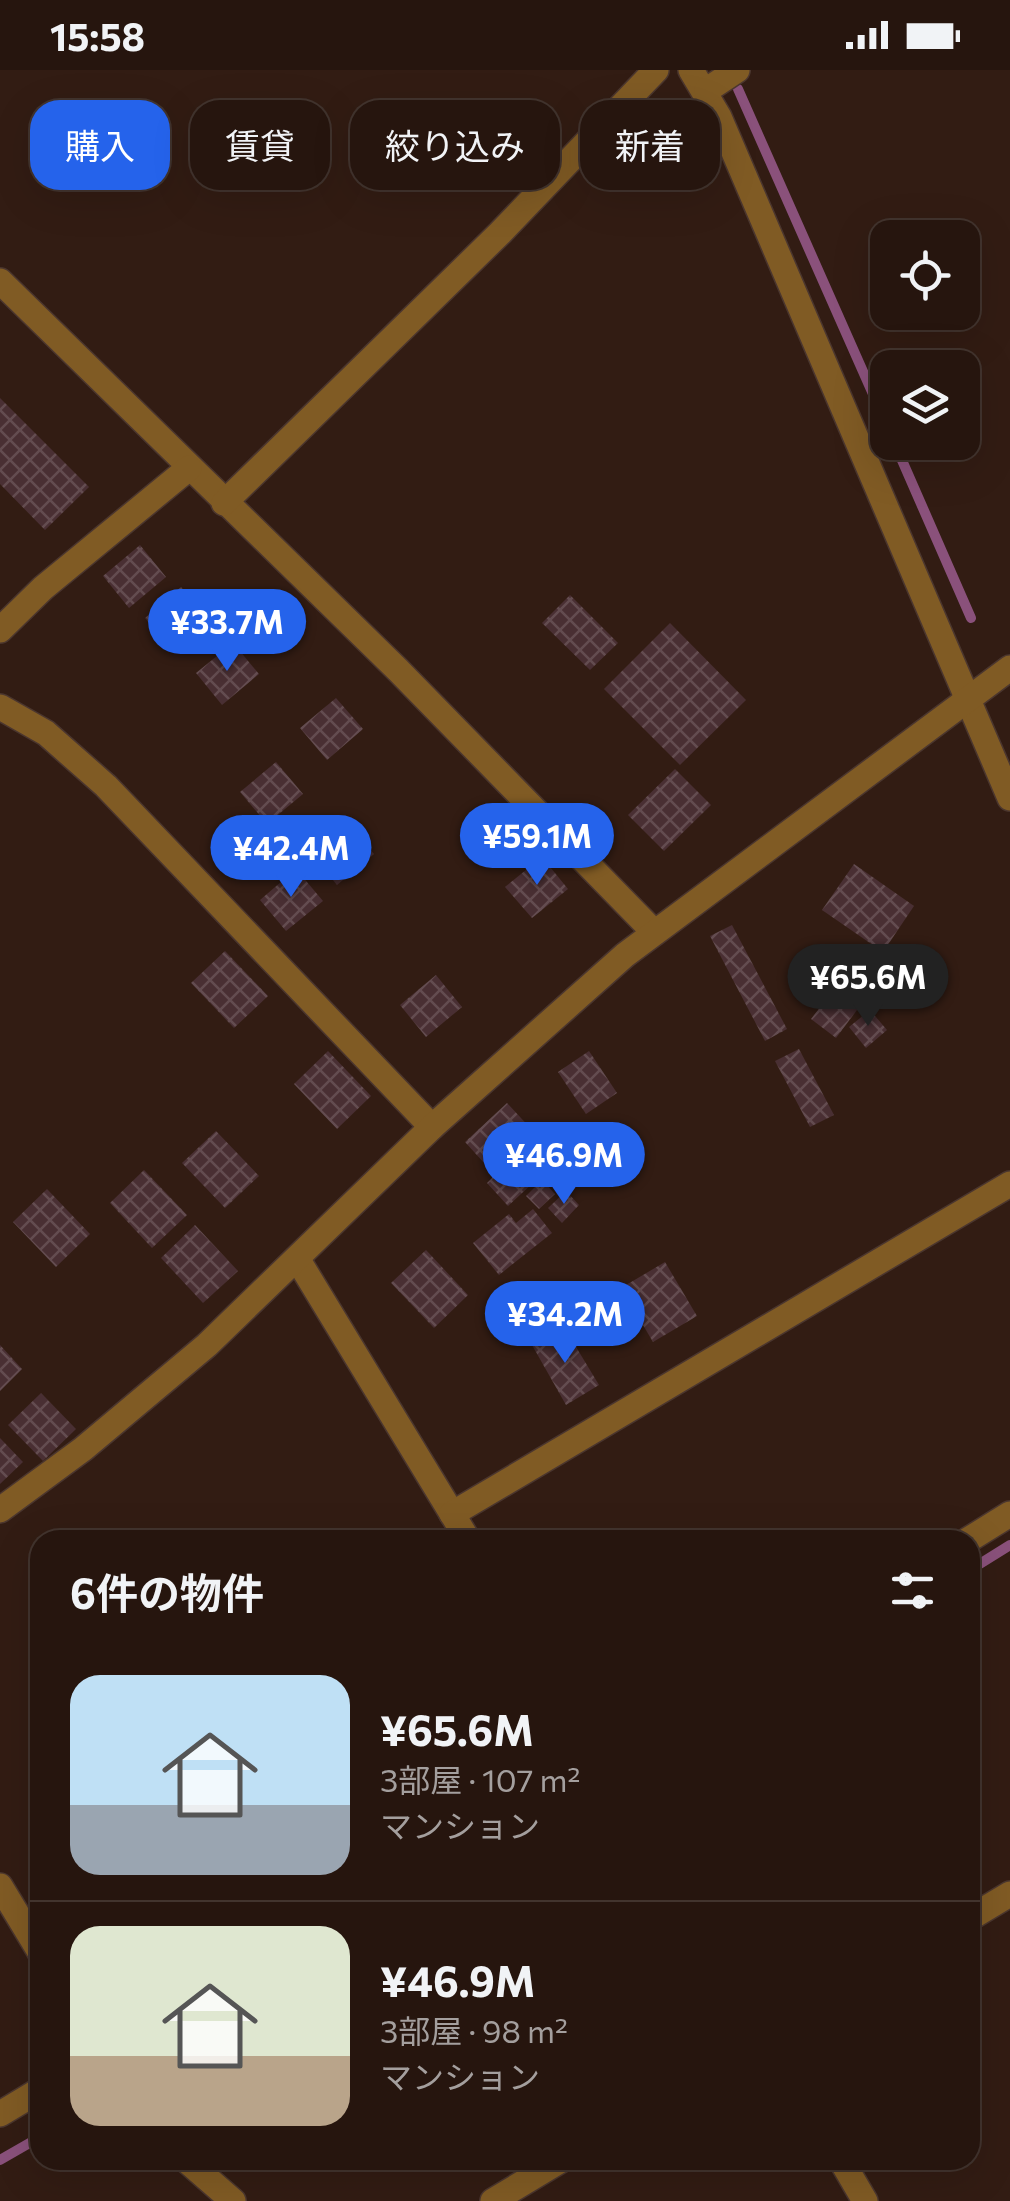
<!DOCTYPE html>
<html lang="ja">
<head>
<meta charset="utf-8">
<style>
	:root { --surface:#26150e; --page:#2e1e17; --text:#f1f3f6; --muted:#a49f9e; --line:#42342e; --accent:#2563eb }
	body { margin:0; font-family:Commissioner,"Noto Sans JP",sans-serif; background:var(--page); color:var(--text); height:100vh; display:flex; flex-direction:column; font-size:38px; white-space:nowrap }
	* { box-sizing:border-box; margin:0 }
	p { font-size:32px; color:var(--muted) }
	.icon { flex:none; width:55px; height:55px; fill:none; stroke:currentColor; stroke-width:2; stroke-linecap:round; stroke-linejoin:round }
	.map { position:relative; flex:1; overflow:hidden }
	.drawer { position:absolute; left:30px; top:1460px; width:950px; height:640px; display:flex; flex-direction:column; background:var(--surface); border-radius:30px; box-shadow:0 10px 40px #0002,0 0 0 2px var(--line) }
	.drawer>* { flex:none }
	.banner { position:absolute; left:30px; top:30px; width:950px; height:90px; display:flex; gap:20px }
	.controls { position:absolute; left:870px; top:150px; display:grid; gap:20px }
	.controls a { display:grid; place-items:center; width:110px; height:110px; border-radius:20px; background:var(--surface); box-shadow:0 10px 40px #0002,0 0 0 2px var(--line); font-size:50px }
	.price { position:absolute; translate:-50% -85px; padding:0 22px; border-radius:35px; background:var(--accent); color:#fff; font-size:32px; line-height:65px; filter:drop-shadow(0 2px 5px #0008) }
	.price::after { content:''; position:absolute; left:50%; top:60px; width:30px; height:22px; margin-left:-15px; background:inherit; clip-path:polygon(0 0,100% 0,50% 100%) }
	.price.on { background:#222; color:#fff }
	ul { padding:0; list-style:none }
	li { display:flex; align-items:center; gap:30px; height:250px; padding:0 40px }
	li+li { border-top:2px solid var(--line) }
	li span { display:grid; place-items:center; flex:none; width:280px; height:200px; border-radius:30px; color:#555 }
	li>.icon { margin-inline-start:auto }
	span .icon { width:120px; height:120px; fill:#fffc; stroke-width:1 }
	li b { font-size:42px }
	h2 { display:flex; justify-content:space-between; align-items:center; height:120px; padding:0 40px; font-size:42px }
	.chip { padding:0 35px; border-radius:30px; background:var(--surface); box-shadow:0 10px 40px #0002,0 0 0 2px var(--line); font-size:35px; line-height:90px }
	.chip.on { background:var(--accent); color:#fff }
	.status { display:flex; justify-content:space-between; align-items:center; height:70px; padding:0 50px; background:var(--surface); direction:ltr }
	.status svg { height:28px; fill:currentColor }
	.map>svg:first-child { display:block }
</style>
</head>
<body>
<div class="status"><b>15:58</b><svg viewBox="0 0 49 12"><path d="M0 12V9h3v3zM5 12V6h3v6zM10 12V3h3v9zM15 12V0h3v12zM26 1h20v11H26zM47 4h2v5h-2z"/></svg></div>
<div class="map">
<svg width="1010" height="2131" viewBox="0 0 1010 2131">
	<defs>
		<pattern id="building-cross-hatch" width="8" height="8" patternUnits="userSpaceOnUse" patternTransform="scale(2.5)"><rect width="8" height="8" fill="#492f33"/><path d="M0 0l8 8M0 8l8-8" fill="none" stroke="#634c50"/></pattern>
	</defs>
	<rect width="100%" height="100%" fill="#321c13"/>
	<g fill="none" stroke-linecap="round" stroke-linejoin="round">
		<!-- stream -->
		<g stroke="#8a517b" stroke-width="10">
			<polyline points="738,19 888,358"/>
			<polyline points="894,372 971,548"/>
			<polyline points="970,1500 1010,1475"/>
			<polyline points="0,2090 40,2067"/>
		</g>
	</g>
	<!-- building -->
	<g fill="url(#building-cross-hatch)">
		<polygon points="0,328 89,417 45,460 0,414"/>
		<polygon points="140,475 166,507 129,538 103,506"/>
		<polygon points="181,517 208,549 171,579 145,548"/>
		<polygon points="570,525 618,573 590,600 542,553"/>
		<polygon points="670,553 746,630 680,695 604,619"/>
		<polygon points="233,573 259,604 222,635 196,603"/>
		<polygon points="336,628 363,659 327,690 300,658"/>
		<polygon points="276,692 303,724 267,754 240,722"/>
		<polygon points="675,699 711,735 664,781 628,745"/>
		<polygon points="347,752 374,784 337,815 311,783"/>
		<polygon points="542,787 568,819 532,848 505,817"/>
		<polygon points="854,794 914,836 883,882 822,840"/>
		<polygon points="296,799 323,831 286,861 260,830"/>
		<polygon points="732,855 787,959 765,971 710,866"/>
		<polygon points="225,881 268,926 234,958 191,913"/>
		<polygon points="436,905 462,937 426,967 400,935"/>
		<polygon points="845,905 869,924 836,968 811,949"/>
		<polygon points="870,940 887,960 866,978 849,957"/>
		<polygon points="799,979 834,1045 810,1057 775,991"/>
		<polygon points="328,981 371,1026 337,1059 294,1014"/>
		<polygon points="589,981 617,1023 586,1044 558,1002"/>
		<polygon points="507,1033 559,1089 508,1136 487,1113 495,1105 465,1072"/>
		<polygon points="216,1061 259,1106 225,1138 182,1093"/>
		<polygon points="144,1100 187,1145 152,1178 110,1133"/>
		<polygon points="542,1110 555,1124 539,1139 526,1126"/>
		<polygon points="47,1119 90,1164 56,1197 13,1152"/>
		<polygon points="566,1121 579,1135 562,1153 548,1138"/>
		<polygon points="533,1139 552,1163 499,1205 473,1173 509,1144 516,1153"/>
		<polygon points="195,1155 238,1201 203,1233 161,1188"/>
		<polygon points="426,1180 468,1225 434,1258 391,1213"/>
		<polygon points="665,1192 697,1246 653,1272 621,1218"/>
		<polygon points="564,1257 599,1315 566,1335 532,1275"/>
		<polygon points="0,1275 22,1299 0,1321"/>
		<polygon points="41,1323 76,1359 43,1391 8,1355"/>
		<polygon points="0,1368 23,1392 0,1414"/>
	</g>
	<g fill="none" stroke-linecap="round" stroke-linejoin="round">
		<defs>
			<g id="minor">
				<polyline points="691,0 719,47 1010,728"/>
				<polyline points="707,20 737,0"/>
				<polyline points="0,211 398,600 654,862"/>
				<polyline points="224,433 500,163 656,0"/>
				<polyline points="0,560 43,518 189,398"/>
				<polyline points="0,637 46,663 106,716 432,1057"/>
				<polyline points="298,1190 468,1470"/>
				<polyline points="0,1440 83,1379 207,1275 432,1057 625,885 1010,598"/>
				<polyline points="452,1444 1010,1114"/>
				<polyline points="968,1470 1010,1444"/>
				<polyline points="0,1816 40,1882"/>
				<polyline points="970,1848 1010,1824"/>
				<polyline points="0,2044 40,2020"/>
				<polyline points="186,2090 233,2131"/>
				<polyline points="841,2090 865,2131"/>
				<polyline points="493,2131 561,2090"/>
			</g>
		</defs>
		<!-- minor casing -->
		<use href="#minor" stroke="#4b362e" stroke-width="28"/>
		<!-- minor -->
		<use href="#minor" stroke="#805b24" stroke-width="25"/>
	</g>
</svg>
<div class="controls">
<a><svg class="icon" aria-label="locate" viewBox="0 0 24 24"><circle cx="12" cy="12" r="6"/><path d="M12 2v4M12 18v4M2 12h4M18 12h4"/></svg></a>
<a><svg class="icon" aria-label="layers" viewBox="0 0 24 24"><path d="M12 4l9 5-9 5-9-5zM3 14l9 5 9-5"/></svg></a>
</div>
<b class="price" style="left:227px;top:604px">¥33.7M</b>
<b class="price" style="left:537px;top:818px">¥59.1M</b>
<b class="price" style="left:291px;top:830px">¥42.4M</b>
<b class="price on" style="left:868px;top:959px">¥65.6M</b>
<b class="price" style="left:564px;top:1137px">¥46.9M</b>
<b class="price" style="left:565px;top:1296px">¥34.2M</b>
<div class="banner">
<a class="chip on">購入</a>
<a class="chip">賃貸</a>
<a class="chip">絞り込み</a>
<a class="chip">新着</a>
</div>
<section class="drawer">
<h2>6件の物件<svg class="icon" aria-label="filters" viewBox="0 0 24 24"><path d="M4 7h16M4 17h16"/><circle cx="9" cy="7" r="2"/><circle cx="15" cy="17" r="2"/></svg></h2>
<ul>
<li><span style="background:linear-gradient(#bfe0f5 65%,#9aa5b1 0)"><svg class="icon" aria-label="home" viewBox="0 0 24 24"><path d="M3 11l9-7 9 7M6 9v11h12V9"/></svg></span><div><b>¥65.6M</b><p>3部屋 · 107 m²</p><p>マンション</p></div></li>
<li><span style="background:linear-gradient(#dfe7d0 65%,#b9a48a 0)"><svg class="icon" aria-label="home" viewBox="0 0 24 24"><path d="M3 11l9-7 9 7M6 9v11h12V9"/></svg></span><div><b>¥46.9M</b><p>3部屋 · 98 m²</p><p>マンション</p></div></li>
</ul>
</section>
</div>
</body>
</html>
